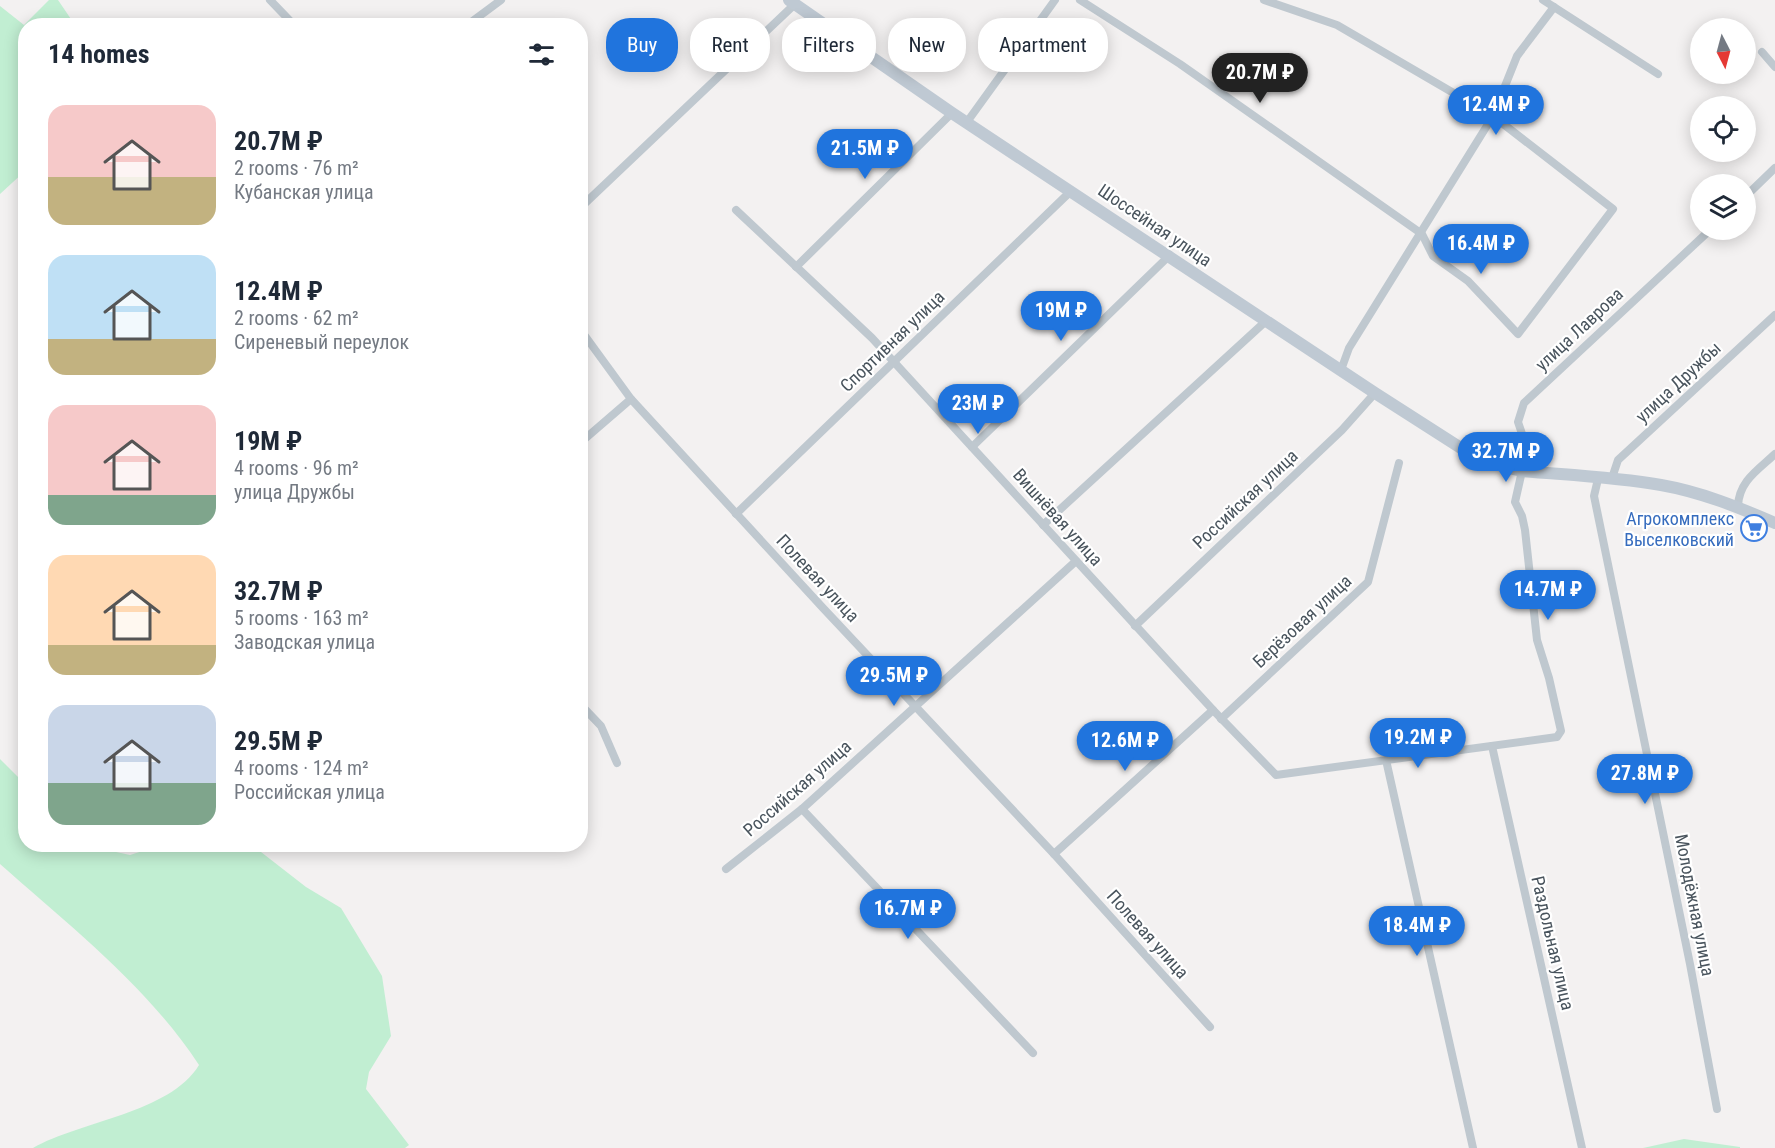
<!DOCTYPE html>
<html lang="en">
<head>
<meta charset="utf-8">
<style>
	:root { --surface:#fff; --page:#f6f6f7; --text:#1f2937; --muted:#747a83; --accent:#2074dd }
	body { margin:0; font-family:"Roboto Condensed",sans-serif; background:var(--page); color:var(--text); height:100vh; display:flex; flex-direction:column; font-size:22px; white-space:nowrap }
	* { box-sizing:border-box; margin:0 }
	p { font-size:20px; color:var(--muted) }
	.icon { flex:none; width:33px; height:33px; fill:none; stroke:currentColor; stroke-width:2; stroke-linecap:round; stroke-linejoin:round }
	.map { position:relative; flex:1; overflow:hidden }
	.details { position:absolute; left:18px; top:18px; width:570px; height:834px; display:flex; flex-direction:column; background:var(--surface); border-radius:24px; box-shadow:0 3px 15px #0003 }
	.details>* { flex:none }
	.guide { position:absolute; left:606px; top:18px; width:570px; height:54px; display:flex; gap:12px }
	.needle { width:39px; rotate:174deg }
	.buttons { position:absolute; left:1690px; top:18px; display:grid; gap:12px }
	.buttons a { display:grid; place-items:center; width:66px; height:66px; border-radius:50%; background:var(--surface); box-shadow:0 3px 15px #0003; font-size:30px }
	.price { position:absolute; translate:-50% -51px; padding:0 14px; border-radius:21px; background:var(--accent); color:#fff; font-size:20px; line-height:39px; filter:drop-shadow(0 2px 3px #0008) }
	.price::after { content:''; position:absolute; left:50%; top:36px; width:18px; height:14px; margin-left:-9px; background:inherit; clip-path:polygon(0 0,100% 0,50% 100%) }
	.price.selected { background:#222; color:#fff }
	ul { padding:0; list-style:none }
	li { display:flex; align-items:center; gap:18px; height:150px; padding:0 30px }
	li span { display:grid; place-items:center; flex:none; width:168px; height:120px; border-radius:18px; color:#555 }
	li>.icon { margin-inline-start:auto }
	span .icon { width:72px; height:72px; fill:#fffc; stroke-width:1 }
	li b { font-size:26px }
	h2 { display:flex; justify-content:space-between; align-items:center; height:72px; padding:0 30px; font-size:26px }
	.pill { padding:0 21px; border-radius:24px; background:var(--surface); box-shadow:0 3px 15px #0003; font-size:21px; line-height:54px }
	.pill.selected { background:var(--accent); color:#fff }
	.map>svg:first-child { display:block }
</style>
</head>
<body>
<div class="map">
<svg width="1775" height="1148" viewBox="0 0 1775 1148">
	<rect width="100%" height="100%" fill="#f3f1f1"/>
	<!-- green -->
	<g fill="#c1eed2">
		<polygon points="49,0 58,0 75,25 26,26 25,171 0,194 0,6 24,25"/>
		<path d="M0,759L25,784L26,844L84,845L130,855L161,845H245L261,852L306,887L341,908L382,976L391,1036L369,1072L366,1089L409,1145L405,1148H33C80,1121 170,1113 199,1065C148,987 69,925 0,864Z"/>
		<polygon points="1684,1139 1740,1147 1740,1148 1643,1148"/>
	</g>
	<g fill="none" stroke-linecap="round" stroke-linejoin="round">
		<!-- minor -->
		<g stroke="#bfc8cf" stroke-width="8">
			<polyline points="270,0 295,26"/>
			<polyline points="1080,0 1180,64 1422,234 1433,256 1468,281 1518,334 1613,209 1493,116 1337,25 1264,0"/>
			<polyline points="1543,0 1658,74"/>
			<polyline points="466,26 501,0"/>
			<polyline points="1762,52 1775,67"/>
			<polyline points="967,122 1055,0"/>
			<polyline points="1746,196 1775,168"/>
			<polyline points="580,208 795,4"/>
			<polyline points="736,210 872,338 1213,710 1276,775 1557,737 1561,731 1549,678 1537,640 1525,530 1522,516 1515,502 1522,471"/>
			<polyline points="796,267 952,113"/>
			<polyline points="580,329 631,399 823,608 1054,854 1210,1027"/>
			<polyline points="1341,370 1349,348 1493,116 1517,56 1554,7"/>
			<polyline points="580,443 631,399"/>
			<polyline points="972,447 1170,255"/>
			<polyline points="1535,472 1518,422 1524,403 1710,230"/>
			<polyline points="1612,478 1618,460 1775,315"/>
			<polyline points="1598,479 1594,496 1690,964 1717,1109"/>
			<path d="M1738,506C1739,481 1758,470 1775,454"/>
			<polyline points="736,514 1071,191"/>
			<polyline points="1043,525 1266,321"/>
			<polyline points="1135,626 1342,430 1375,393"/>
			<polyline points="580,704 601,726 617,763"/>
			<polyline points="1221,719 1368,582 1399,463"/>
			<polyline points="1492,746 1582,1148"/>
			<polyline points="1386,760 1473,1148"/>
			<polyline points="802,809 1033,1053"/>
			<polyline points="1054,854 1213,710"/>
			<polyline points="726,869 802,809 1076,561"/>
		</g>
		<!-- secondary -->
		<path stroke="#bfc9d3" stroke-width="12" d="M789,0L952,113L1375,393L1464,450L1508,468L1522,471C1568,475 1615,477 1661,485C1701,492 1738,507 1775,523"/>
	</g>
	<!-- icons -->
	<defs>
		<symbol id="supermarket-ring" viewBox="-11 -11 22 22"><circle r="9.5" fill="#fff" stroke="#3f7fe0" stroke-width="1.5"/><path d="M-6-5.5h2.5l.6 2H6L4.5 2H-2.5L-4.4-4H-6ZM-1.5 3.2a1.3 1.3 0 1 0 .1 0ZM3 3.2a1.3 1.3 0 1 0 .1 0Z" fill="#3f7fe0"/></symbol>
	</defs>
	<g fill-rule="evenodd">
		<use href="#supermarket-ring" x="1739" y="513" width="30" height="30"/>
	</g>
	<g text-anchor="middle" dominant-baseline="central" stroke-width="4.5" stroke-linejoin="round" paint-order="stroke">
		<!-- street labels -->
		<g font-size="18" fill="#49545d" stroke="#fff">
			<text transform="translate(1155 225) rotate(34)">Шоссейная улица</text>
			<text transform="translate(1579 329) rotate(-43)">улица Лаврова</text>
			<text transform="translate(892 341) rotate(-44)">Спортивная улица</text>
			<text transform="translate(1678 382) rotate(-43)">улица Дружбы</text>
			<text transform="translate(1245 499) rotate(-43)">Российская улица</text>
			<text transform="translate(1058 517) rotate(48)">Вишнёвая улица</text>
			<text transform="translate(818 578) rotate(47)">Полевая улица</text>
			<text transform="translate(1302 621) rotate(-43)">Берёзовая улица</text>
			<text transform="translate(797 788) rotate(-41)">Российская улица</text>
			<text transform="translate(1695 905) rotate(79)">Молодёжная улица</text>
			<text transform="translate(1148 934) rotate(48)">Полевая улица</text>
			<text transform="translate(1553 943) rotate(77)">Раздольная улица</text>
		</g>
		<!-- shop labels -->
		<g font-size="18" fill="#366cbe" stroke="#fff" text-anchor="end">
			<text x="1734" y="518">Агрокомплекс<tspan x="1734" dy="21">Выселковский</tspan></text>
		</g>
	</g>
</svg>
<div class="buttons">
<a><svg class="needle" viewBox="-14 -14 28 28"><path d="M0-13l5 13h-10z" fill="#e53935"/><path d="M0 13l5-13h-10z" fill="#747a83"/></svg></a>
<a><svg class="icon" aria-label="locate" viewBox="0 0 24 24"><circle cx="12" cy="12" r="6"/><path d="M12 2v4M12 18v4M2 12h4M18 12h4"/></svg></a>
<a><svg class="icon" aria-label="layers" viewBox="0 0 24 24"><path d="M12 4l9 5-9 5-9-5zM3 14l9 5 9-5"/></svg></a>
</div>
<b class="price selected" style="left:1260px;top:104px">20.7M ₽</b>
<b class="price" style="left:1496px;top:136px">12.4M ₽</b>
<b class="price" style="left:865px;top:180px">21.5M ₽</b>
<b class="price" style="left:1481px;top:275px">16.4M ₽</b>
<b class="price" style="left:1061px;top:342px">19M ₽</b>
<b class="price" style="left:978px;top:435px">23M ₽</b>
<b class="price" style="left:1506px;top:483px">32.7M ₽</b>
<b class="price" style="left:1548px;top:621px">14.7M ₽</b>
<b class="price" style="left:894px;top:707px">29.5M ₽</b>
<b class="price" style="left:1418px;top:769px">19.2M ₽</b>
<b class="price" style="left:1125px;top:772px">12.6M ₽</b>
<b class="price" style="left:1645px;top:805px">27.8M ₽</b>
<b class="price" style="left:908px;top:940px">16.7M ₽</b>
<b class="price" style="left:1417px;top:957px">18.4M ₽</b>
<div class="guide">
<a class="pill selected">Buy</a>
<a class="pill">Rent</a>
<a class="pill">Filters</a>
<a class="pill">New</a>
<a class="pill">Apartment</a>
</div>
<section class="details">
<h2>14 homes<svg class="icon" aria-label="filters" viewBox="0 0 24 24"><path d="M4 7h16M4 17h16"/><circle cx="9" cy="7" r="2"/><circle cx="15" cy="17" r="2"/></svg></h2>
<ul>
<li><span style="background:linear-gradient(#f6c9c9 60%,#c2b280 0)"><svg class="icon" aria-label="home" viewBox="0 0 24 24"><path d="M3 11l9-7 9 7M6 9v11h12V9"/></svg></span><div><b>20.7M ₽</b><p>2 rooms · 76 m²</p><p>Кубанская улица</p></div></li>
<li><span style="background:linear-gradient(#bfe0f5 70%,#c2b280 0)"><svg class="icon" aria-label="home" viewBox="0 0 24 24"><path d="M3 11l9-7 9 7M6 9v11h12V9"/></svg></span><div><b>12.4M ₽</b><p>2 rooms · 62 m²</p><p>Сиреневый переулок</p></div></li>
<li><span style="background:linear-gradient(#f6c9c9 75%,#7fa58c 0)"><svg class="icon" aria-label="home" viewBox="0 0 24 24"><path d="M3 11l9-7 9 7M6 9v11h12V9"/></svg></span><div><b>19M ₽</b><p>4 rooms · 96 m²</p><p>улица Дружбы</p></div></li>
<li><span style="background:linear-gradient(#ffd9b3 75%,#c2b280 0)"><svg class="icon" aria-label="home" viewBox="0 0 24 24"><path d="M3 11l9-7 9 7M6 9v11h12V9"/></svg></span><div><b>32.7M ₽</b><p>5 rooms · 163 m²</p><p>Заводская улица</p></div></li>
<li><span style="background:linear-gradient(#c9d6e8 65%,#7fa58c 0)"><svg class="icon" aria-label="home" viewBox="0 0 24 24"><path d="M3 11l9-7 9 7M6 9v11h12V9"/></svg></span><div><b>29.5M ₽</b><p>4 rooms · 124 m²</p><p>Российская улица</p></div></li>
</ul>
</section>
</div>
</body>
</html>
